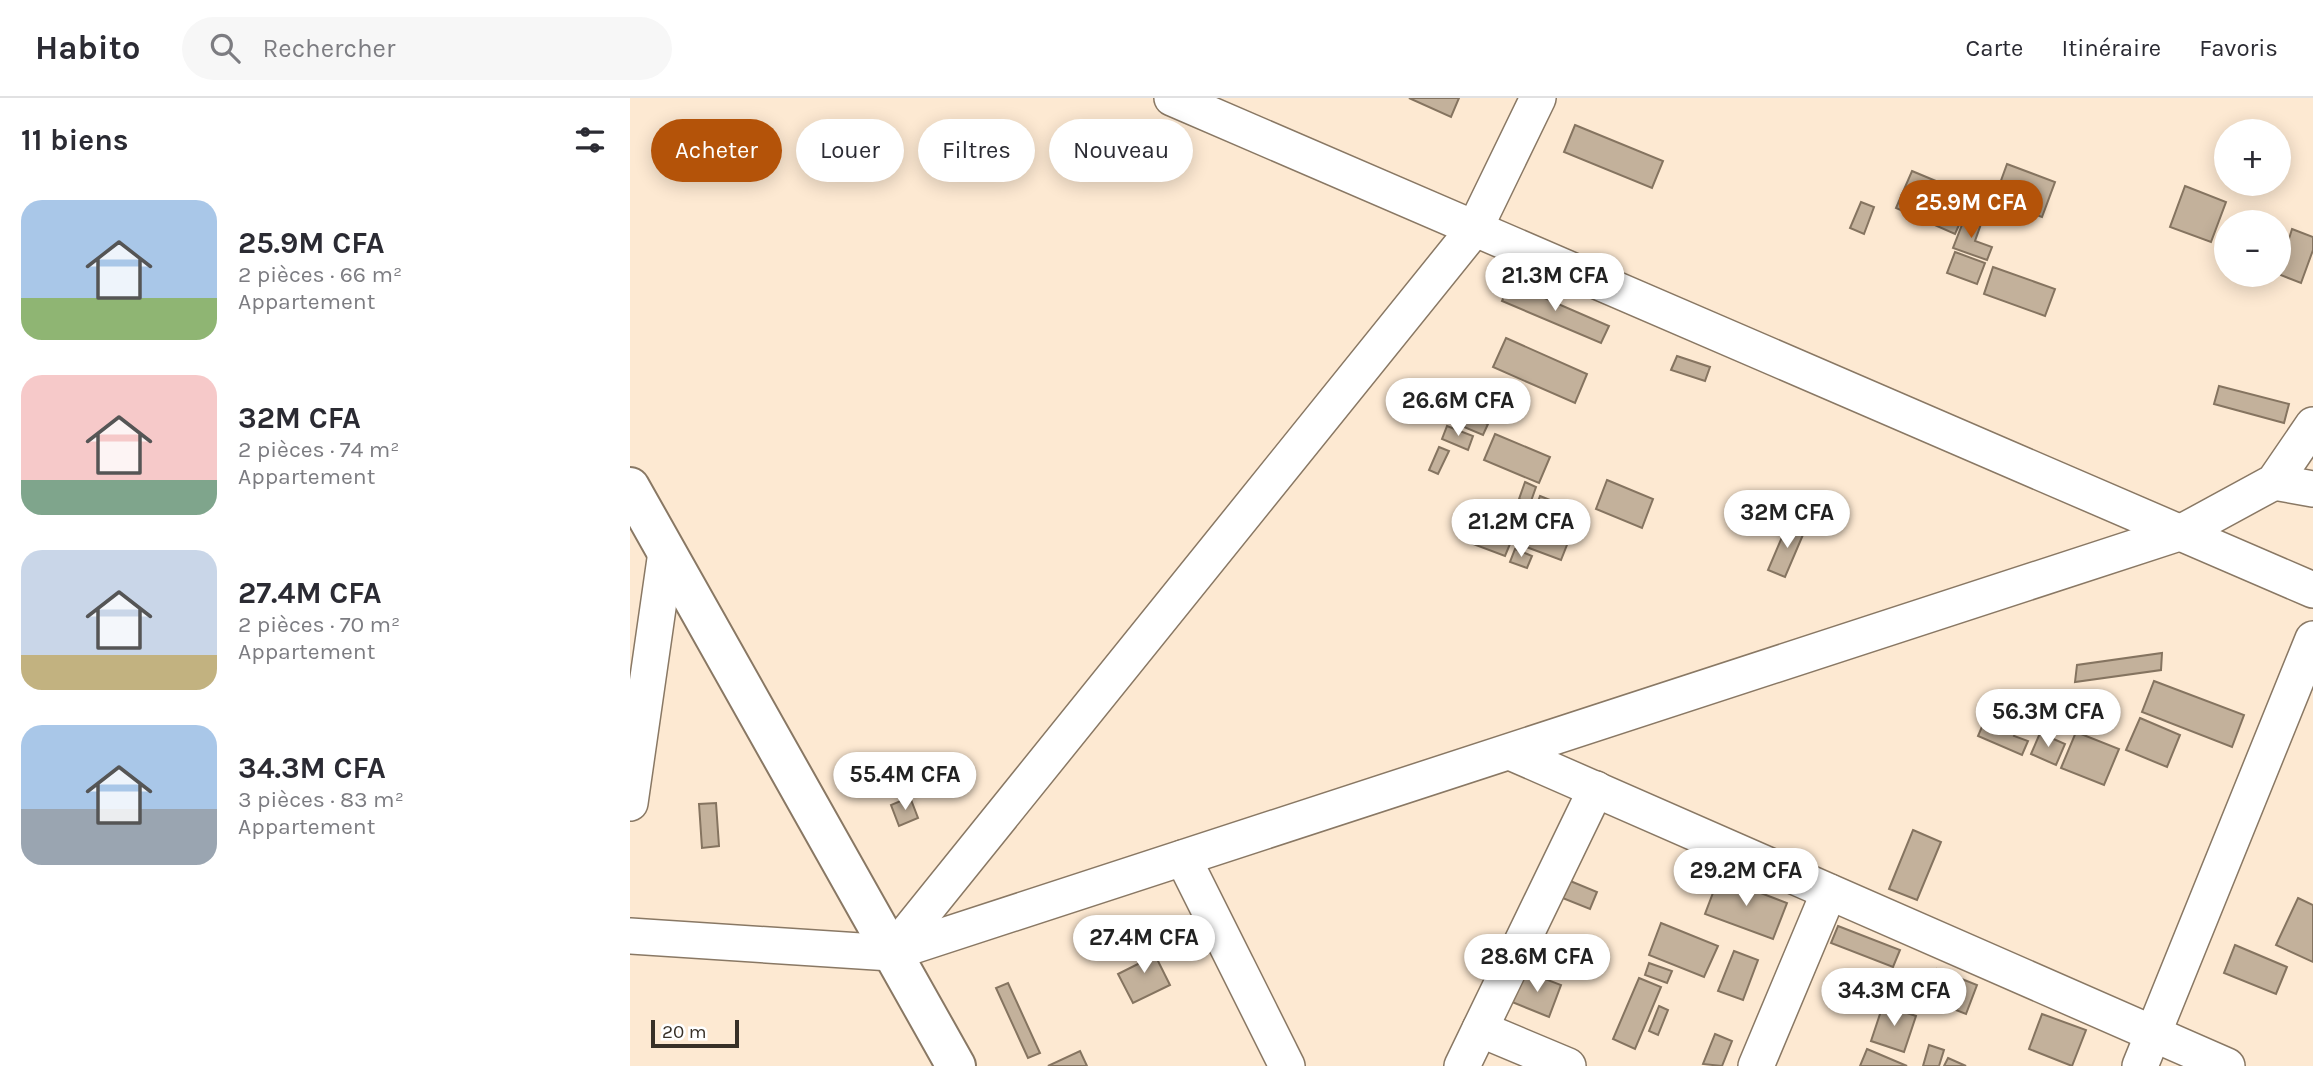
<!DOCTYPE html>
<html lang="fr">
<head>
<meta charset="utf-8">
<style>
	:root { --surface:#fff; --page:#f7f7f7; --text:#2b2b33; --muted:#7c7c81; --line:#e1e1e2; --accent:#b45309 }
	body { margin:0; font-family:Karla,sans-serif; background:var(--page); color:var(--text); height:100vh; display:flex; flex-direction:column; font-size:26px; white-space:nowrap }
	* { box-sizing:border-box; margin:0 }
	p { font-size:23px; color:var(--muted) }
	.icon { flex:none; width:38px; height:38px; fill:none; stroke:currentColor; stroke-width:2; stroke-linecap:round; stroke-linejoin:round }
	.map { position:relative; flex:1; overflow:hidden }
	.sheet { display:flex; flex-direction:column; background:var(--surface); width:630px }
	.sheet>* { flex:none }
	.guide { position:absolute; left:21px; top:21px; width:665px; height:63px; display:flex; gap:14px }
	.fabs { position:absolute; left:1584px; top:21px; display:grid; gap:14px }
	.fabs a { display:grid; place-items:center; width:77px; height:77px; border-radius:50%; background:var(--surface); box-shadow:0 4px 18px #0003; font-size:35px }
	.scale { position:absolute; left:21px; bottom:18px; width:88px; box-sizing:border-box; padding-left:7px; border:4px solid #383027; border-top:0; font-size:19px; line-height:24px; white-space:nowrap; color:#383027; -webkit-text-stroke:5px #fff; paint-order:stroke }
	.price { position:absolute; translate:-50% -60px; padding:0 16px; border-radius:24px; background:#fff; color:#222; font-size:23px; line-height:46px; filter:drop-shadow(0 2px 4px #0008) }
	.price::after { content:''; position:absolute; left:50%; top:42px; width:21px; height:16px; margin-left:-10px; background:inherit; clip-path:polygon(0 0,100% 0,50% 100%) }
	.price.current { background:var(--accent); color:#fff }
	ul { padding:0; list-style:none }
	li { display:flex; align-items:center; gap:21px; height:175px; padding:0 21px }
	li span { display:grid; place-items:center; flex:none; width:196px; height:140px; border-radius:21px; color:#555 }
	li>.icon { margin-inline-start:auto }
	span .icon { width:84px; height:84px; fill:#fffc; stroke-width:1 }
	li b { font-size:30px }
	h2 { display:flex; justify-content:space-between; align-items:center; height:84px; padding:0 21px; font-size:30px }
	.tag { padding:0 24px; border-radius:32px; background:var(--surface); box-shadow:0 4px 18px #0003; font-size:24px; line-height:63px }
	.tag.current { background:var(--accent); color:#fff }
	header { display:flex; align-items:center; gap:42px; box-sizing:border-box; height:98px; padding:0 35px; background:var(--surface); border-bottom:2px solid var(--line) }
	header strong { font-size:33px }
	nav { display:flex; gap:38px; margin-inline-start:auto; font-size:24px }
	.search { width:490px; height:63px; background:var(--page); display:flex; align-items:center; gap:18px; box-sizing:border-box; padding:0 24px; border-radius:38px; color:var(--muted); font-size:26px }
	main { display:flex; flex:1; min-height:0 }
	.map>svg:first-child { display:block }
</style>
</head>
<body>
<header>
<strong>Habito</strong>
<div class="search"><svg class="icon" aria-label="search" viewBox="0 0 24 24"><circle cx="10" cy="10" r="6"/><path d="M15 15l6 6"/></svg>Rechercher</div>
<nav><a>Carte</a><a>Itinéraire</a><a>Favoris</a></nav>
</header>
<main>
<section class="sheet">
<h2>11 biens<svg class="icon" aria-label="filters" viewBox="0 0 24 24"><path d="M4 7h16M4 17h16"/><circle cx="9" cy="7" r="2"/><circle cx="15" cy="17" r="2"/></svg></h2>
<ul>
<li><span style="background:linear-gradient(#a9c7e8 70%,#8fb573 0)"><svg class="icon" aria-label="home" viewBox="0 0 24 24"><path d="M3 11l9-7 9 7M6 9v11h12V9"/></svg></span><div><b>25.9M CFA</b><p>2 pièces · 66 m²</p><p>Appartement</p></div></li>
<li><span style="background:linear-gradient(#f6c9c9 75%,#7fa58c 0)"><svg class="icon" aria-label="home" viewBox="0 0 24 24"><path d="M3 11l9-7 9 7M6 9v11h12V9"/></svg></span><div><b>32M CFA</b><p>2 pièces · 74 m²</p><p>Appartement</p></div></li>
<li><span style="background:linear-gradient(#c9d6e8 75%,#c2b280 0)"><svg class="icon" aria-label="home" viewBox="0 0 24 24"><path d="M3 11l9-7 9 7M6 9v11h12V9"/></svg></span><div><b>27.4M CFA</b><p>2 pièces · 70 m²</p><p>Appartement</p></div></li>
<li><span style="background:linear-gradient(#a9c7e8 60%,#9aa5b1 0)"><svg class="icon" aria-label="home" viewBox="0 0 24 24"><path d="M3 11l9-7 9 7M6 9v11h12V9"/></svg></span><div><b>34.3M CFA</b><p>3 pièces · 83 m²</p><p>Appartement</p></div></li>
</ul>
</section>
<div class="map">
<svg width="1683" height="968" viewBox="0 0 1683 968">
	<rect width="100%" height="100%" fill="#fde9d2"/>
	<!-- building -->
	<g fill="#c3b19b" stroke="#857460" stroke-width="2">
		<polygon points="779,0 829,0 821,19"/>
		<polygon points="945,27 1033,63 1022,90 934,54"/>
		<polygon points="1377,66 1425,84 1412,119 1364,102"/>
		<polygon points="1282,73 1342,98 1325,136 1266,110"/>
		<polygon points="1555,88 1596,104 1581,144 1540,129"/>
		<polygon points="1231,104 1244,109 1234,136 1220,130"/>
		<polygon points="1335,119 1351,126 1345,143 1362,149 1357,162 1323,150"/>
		<polygon points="1662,131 1683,139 1683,152 1671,185 1648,176"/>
		<polygon points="1325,154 1355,165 1347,186 1317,175"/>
		<polygon points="1363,169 1425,191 1415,218 1354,196"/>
		<polygon points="880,185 979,228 971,245 872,203"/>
		<polygon points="876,240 957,276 945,305 863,269"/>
		<polygon points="1047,258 1080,269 1075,283 1041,272"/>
		<polygon points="1589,288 1659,306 1654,325 1584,306"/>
		<polygon points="819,311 858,326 853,337 815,321"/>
		<polygon points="817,328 843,338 838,352 812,341"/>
		<polygon points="865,336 920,359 909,385 854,362"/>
		<polygon points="809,349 819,353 808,376 799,372"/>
		<polygon points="977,382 1023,401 1012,430 966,411"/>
		<polygon points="895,384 906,389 900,406 889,401"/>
		<polygon points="910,398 950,414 931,462 891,447"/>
		<polygon points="845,419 885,434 875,458 835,443"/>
		<polygon points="1158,425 1175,432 1155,479 1138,472"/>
		<polygon points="885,451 902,458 897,470 880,464"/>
		<polygon points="1532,555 1531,572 1445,584 1447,567"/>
		<polygon points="1524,583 1614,617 1602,649 1512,614"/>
		<polygon points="1371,616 1390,623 1384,638 1398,643 1392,657 1348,638 1354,624 1366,629"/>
		<polygon points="1510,620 1550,637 1537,669 1496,652"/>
		<polygon points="1446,634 1489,651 1474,687 1431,670"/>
		<polygon points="1410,635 1435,646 1426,667 1401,656"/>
		<polygon points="280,699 288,720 269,728 261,707"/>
		<polygon points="86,705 89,748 72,750 69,706"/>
		<polygon points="1283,732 1311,744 1287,802 1259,791"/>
		<polygon points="1089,779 1157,805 1143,841 1075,816"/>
		<polygon points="933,780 967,794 960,811 925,797"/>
		<polygon points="1668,800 1683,807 1683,864 1646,847"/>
		<polygon points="1031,825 1088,848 1074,879 1019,857"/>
		<polygon points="1208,828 1270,852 1263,869 1201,845"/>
		<polygon points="519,845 540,887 503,905 488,876 510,865 504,853"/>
		<polygon points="1605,847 1657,869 1646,896 1594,875"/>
		<polygon points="1104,853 1128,862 1113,902 1088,893"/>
		<polygon points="1019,865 1042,873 1037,885 1015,877"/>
		<polygon points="1307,871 1347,887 1336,916 1295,900"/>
		<polygon points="894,873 931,887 919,919 882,904"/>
		<polygon points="1009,880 1031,889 1005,951 983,941"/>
		<polygon points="378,885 410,955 398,960 366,890"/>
		<polygon points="1253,907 1286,918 1274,954 1241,943"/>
		<polygon points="1029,908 1038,912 1028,937 1019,933"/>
		<polygon points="1412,916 1456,932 1442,968 1399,951"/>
		<polygon points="1085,936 1102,943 1092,968 1073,966"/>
		<polygon points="1299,947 1314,952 1309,968 1293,968"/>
		<polygon points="1237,951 1277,968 1230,968"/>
		<polygon points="450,953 457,968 418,968"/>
		<polygon points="1318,960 1336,968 1314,968"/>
	</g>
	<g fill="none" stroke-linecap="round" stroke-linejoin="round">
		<defs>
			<g id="street">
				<polyline points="542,0 1683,492"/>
				<polyline points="1644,384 1683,391"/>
				<polyline points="880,654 1597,968"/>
				<polyline points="0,705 36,454"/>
				<polyline points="553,760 657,968"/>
				<polyline points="0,838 261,855 1552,434 1644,384 1683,327"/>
				<polyline points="261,855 845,130 908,0"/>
				<polyline points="850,931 938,968"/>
				<polyline points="832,968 966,691"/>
				<polyline points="1126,968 1199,794"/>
				<polyline points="1510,968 1683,541"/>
			</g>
			<polyline id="secondary" points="0,389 326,968"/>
		</defs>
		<!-- street casing -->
		<use href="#street" stroke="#897864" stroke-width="38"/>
		<!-- secondary casing -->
		<use href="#secondary" stroke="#897864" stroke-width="42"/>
		<!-- street -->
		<use href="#street" stroke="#fff" stroke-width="35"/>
		<!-- secondary -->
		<use href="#secondary" stroke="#fff" stroke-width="38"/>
	</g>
</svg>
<div class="fabs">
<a>+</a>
<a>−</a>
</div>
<div class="scale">20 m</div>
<b class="price current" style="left:1341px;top:142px">25.9M CFA</b>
<b class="price" style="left:925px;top:215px">21.3M CFA</b>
<b class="price" style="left:828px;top:340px">26.6M CFA</b>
<b class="price" style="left:1157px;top:452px">32M CFA</b>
<b class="price" style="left:891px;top:461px">21.2M CFA</b>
<b class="price" style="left:1418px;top:651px">56.3M CFA</b>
<b class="price" style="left:275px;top:714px">55.4M CFA</b>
<b class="price" style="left:1116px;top:810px">29.2M CFA</b>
<b class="price" style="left:514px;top:877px">27.4M CFA</b>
<b class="price" style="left:907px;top:896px">28.6M CFA</b>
<b class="price" style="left:1264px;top:930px">34.3M CFA</b>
<div class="guide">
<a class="tag current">Acheter</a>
<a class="tag">Louer</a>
<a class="tag">Filtres</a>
<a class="tag">Nouveau</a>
</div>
</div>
</main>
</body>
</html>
